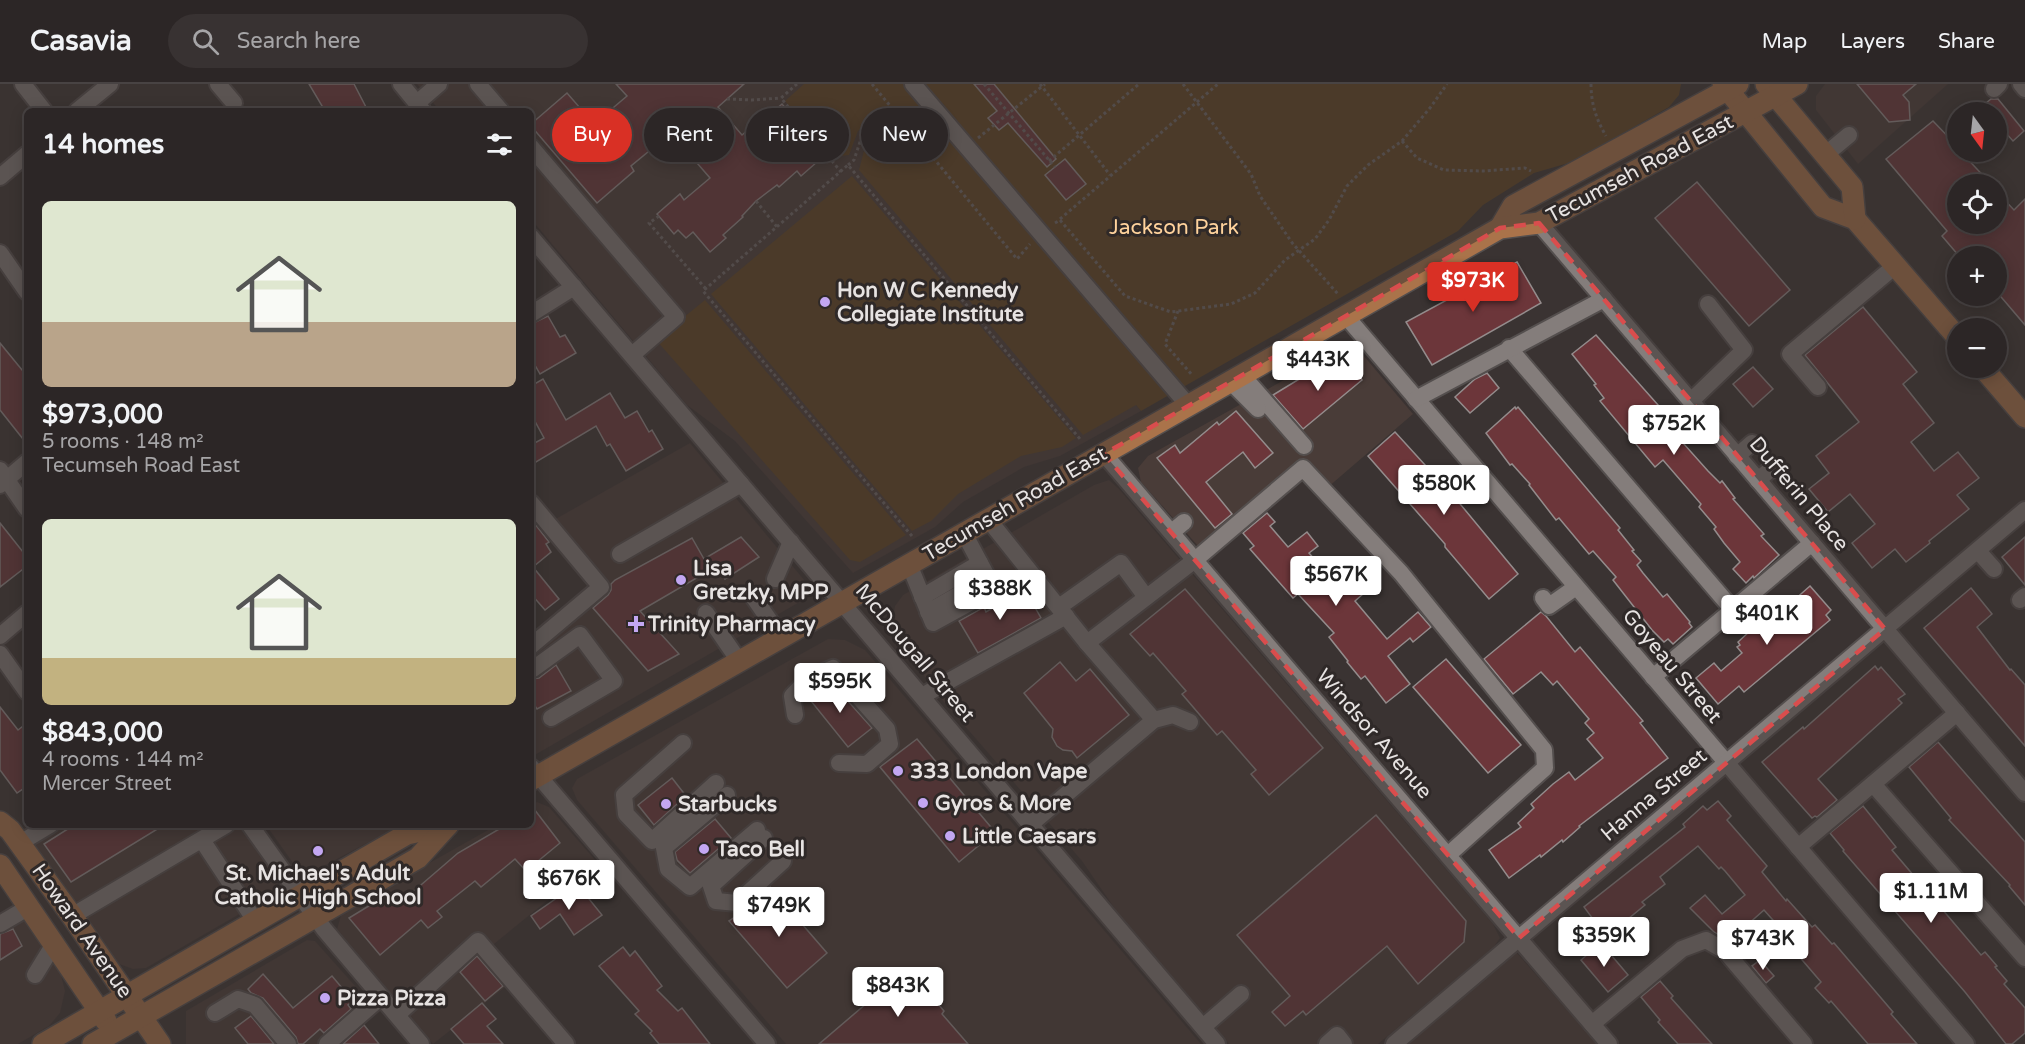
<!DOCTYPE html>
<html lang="en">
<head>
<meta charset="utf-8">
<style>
	:root { --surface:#2c2626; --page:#383232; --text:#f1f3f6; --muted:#a6a5a7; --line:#484343; --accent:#d93025 }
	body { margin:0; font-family:"Varela Round",sans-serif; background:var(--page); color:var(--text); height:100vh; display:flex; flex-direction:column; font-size:22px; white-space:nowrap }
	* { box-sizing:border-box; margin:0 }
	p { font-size:20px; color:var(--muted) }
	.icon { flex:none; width:33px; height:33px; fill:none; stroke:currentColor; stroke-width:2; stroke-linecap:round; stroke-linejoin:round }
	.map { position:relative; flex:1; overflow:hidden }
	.details { position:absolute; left:24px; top:24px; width:510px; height:720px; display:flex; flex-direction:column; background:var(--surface); border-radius:9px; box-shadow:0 3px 15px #0003,0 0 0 2px var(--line) }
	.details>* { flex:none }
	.hud { position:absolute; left:552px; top:24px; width:570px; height:54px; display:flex; gap:12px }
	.needle { width:39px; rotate:165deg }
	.fabs { position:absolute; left:1947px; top:18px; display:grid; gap:12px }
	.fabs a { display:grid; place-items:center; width:60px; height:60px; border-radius:50%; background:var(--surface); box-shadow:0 3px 15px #0003,0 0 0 2px var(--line); font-size:30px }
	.price { position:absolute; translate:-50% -51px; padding:0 14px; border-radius:6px; background:#fff; color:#222; font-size:20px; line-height:39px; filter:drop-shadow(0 2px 3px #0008) }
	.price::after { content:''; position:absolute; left:50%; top:36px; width:18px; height:14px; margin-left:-9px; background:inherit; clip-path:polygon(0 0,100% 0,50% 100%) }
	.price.on { background:var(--accent); color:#fff }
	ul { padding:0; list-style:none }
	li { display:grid; align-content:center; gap:12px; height:318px; padding:0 18px }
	li span { display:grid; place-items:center; height:186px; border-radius:9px; color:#555 }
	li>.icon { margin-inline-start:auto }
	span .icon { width:108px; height:108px; fill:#fffc; stroke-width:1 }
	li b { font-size:26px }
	h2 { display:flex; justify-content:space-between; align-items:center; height:72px; padding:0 18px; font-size:26px }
	.tag { padding:0 21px; border-radius:27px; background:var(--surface); box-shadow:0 3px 15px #0003,0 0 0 2px var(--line); font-size:21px; line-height:54px }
	.tag.on { background:var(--accent); color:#fff }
	header { display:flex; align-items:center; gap:36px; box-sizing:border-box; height:84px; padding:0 30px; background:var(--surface); border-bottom:2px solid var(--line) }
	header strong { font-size:28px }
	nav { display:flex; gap:33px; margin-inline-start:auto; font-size:21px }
	.search { width:420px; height:54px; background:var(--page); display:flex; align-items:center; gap:15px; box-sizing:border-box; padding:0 21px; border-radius:33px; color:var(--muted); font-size:22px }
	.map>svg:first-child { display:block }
</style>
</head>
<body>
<header>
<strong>Casavia</strong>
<div class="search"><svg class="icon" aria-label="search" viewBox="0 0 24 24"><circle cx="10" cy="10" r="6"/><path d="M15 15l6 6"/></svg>Search here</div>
<nav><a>Map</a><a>Layers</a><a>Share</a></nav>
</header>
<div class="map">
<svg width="2025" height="960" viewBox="0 0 2025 960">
	<rect width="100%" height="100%" fill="#3a3332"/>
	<!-- built -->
	<g fill="#493c38">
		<polygon points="417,0 867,0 1141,327 1060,372 1024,383 963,418 935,443 853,489 735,357 687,321 531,135 531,27 440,27"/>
		<polygon points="1825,0 1948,0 1858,80 1816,26 1816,12"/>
		<polygon points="1352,258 1413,330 1320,410 1300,392 1207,472 1141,398 1138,384 1148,372"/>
		<polygon points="690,359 815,509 533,672 531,670 531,555 592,503 545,441"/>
		<polygon points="1109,396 1119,405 1493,840 1500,854 1493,864 1378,960 1229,960 1124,838 1082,777 944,618 893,551 892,538 895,522 903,511 1094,401"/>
		<polygon points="828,555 845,556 865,566 1201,960 786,960 577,716 572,704 577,695"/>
		<polygon points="537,718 549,723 596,777 489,864 514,896 433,960 337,845 342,828 497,741 531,741 531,722"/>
		<polygon points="34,741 240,741 272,785 277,801 269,813 146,884 133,885 119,880 110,873 24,747"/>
		<polygon points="266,741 401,741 303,793"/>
		<polygon points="16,825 61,891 65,907 60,929 49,942 18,960 0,960 0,835"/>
		<polygon points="307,856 315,857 372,921 326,960 186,960 186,927"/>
		<polygon points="1516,868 1597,960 1408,960 1417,953"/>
	</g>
	<!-- green -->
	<g fill="#5f4421">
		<polygon points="804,0 1681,0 1679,11 1669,23 1572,78 1534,89 1483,121 1458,147 1141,327 1136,321 1083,351 859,86 867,55 892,30 886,23 858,47 849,71 833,73 785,17"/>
		<polygon points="852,92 1076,354 1062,363 1021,372 958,410 931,437 912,447 711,210"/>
		<polygon points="705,216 906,451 860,478 850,476 656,256"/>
	</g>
	<!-- building -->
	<g fill="#6c363a" stroke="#948c8c" stroke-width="1.5">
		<polygon points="309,0 354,0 368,27 325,27"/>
		<polygon points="616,0 744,0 718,23 742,51 754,41 755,43 782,20 808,50 799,58 817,78 801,92 797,87 779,103 777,101 756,117 742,132 743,133 723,151 726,154 710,168 693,148 686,154 678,146 674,150 657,130 680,110 684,116 710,94 671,49 631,82 634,87 597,119 531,42 531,40 567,9 594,40 627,12"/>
		<polygon points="974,0 994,0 1056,75 1047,83 1008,39 999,46 988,34 997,27"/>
		<polygon points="1857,0 1916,0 1903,11 1909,18 1910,36 1889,38"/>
		<polygon points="1991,15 1998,15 2024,47 2013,57 1996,38 1996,28 1975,28"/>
		<polygon points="1933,37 1958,63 1958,68 1961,68 1991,100 1958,100 1958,140 1996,140 1996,107 2014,126 2025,115 2025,241 1996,207 1996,172 1959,172 1942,152 1947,147 1886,75"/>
		<polygon points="1065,75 1086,100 1066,116 1045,91"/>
		<polygon points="1697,98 1790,206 1749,242 1655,134"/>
		<polygon points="1517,178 1541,219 1432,281 1406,238"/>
		<polygon points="1863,223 1917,288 1903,300 1934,339 1911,358 1934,387 1958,368 1979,394 1957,411 1969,425 1929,457 1930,459 1906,478 1895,465 1872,484 1852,459 1875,440 1850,410 1828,428 1809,405 1829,389 1816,372 1859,338 1805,271"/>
		<polygon points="548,232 560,253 565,251 576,269 540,290 531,274 531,240"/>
		<polygon points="1596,251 1674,339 1672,340 1686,357 1683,359 1708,387 1720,399 1722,397 1735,414 1733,415 1764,450 1761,452 1779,471 1754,494 1753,492 1746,499 1733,485 1740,478 1724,459 1714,445 1716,443 1699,423 1701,420 1663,376 1655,383 1600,317 1604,314 1594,301 1596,300 1572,270"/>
		<polygon points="0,259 27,292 27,360 0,326"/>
		<polygon points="1341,272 1362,296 1303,345 1273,311 1314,286 1318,291"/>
		<polygon points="1753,283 1773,305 1753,323 1733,300"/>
		<polygon points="1487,289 1499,304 1470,329 1455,313 1475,295"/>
		<polygon points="543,295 566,336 610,309 625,334 637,327 649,348 652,346 663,365 626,387 610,360 607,362 596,342 531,381 531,361 544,354 531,330 531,302"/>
		<polygon points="1515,323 1516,325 1518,323 1620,444 1618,446 1634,466 1632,467 1641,477 1637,481 1643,489 1663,513 1667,510 1690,538 1689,539 1692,543 1673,560 1668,555 1664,558 1652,546 1613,496 1616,493 1593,467 1589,470 1559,434 1556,436 1529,401 1530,400 1512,380 1510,381 1486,349"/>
		<polygon points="1236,327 1273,369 1255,384 1243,368 1206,398 1232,430 1215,444 1157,374 1175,361 1180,369 1217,338 1219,341"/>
		<polygon points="1395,348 1456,415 1518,490 1489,515 1445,463 1445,460 1368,372"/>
		<polygon points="1267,429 1275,438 1270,442 1288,463 1307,448 1318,462 1309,469 1329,492 1341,482 1363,510 1355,517 1387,555 1418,528 1431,543 1413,558 1410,554 1388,572 1410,600 1386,619 1365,592 1361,595 1347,578 1348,577 1329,553 1334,549 1298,510 1293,514 1250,465 1254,462 1243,449"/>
		<polygon points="531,435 549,458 546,460 551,468 533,483 559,515 545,526 531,510"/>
		<polygon points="0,439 27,473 27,482 0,503"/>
		<polygon points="741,453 759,473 725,495 717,482 640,527 679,570 648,587 593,524 608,511 611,506 611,500 615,496 692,454 704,475"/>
		<polygon points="2025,453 2025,501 2002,473"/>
		<polygon points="1810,502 1831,526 1826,531 1830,536 1744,608 1739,602 1718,620 1696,594 1714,579 1721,587 1742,569 1737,563 1740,561 1738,558 1762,536 1765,540 1772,534 1798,522 1793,517"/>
		<polygon points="1971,504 1992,530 1977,543 2010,586 2011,585 2025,601 2025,662 1924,544"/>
		<polygon points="1185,505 1323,664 1269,711 1251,690 1256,686 1222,647 1217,651 1182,610 1186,607 1153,569 1150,572 1130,550"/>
		<polygon points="1025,506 1041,534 978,569 959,537 984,523 986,528"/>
		<polygon points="1541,528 1546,532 1575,568 1580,563 1601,588 1643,637 1640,639 1668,674 1579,742 1580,743 1563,758 1562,756 1541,773 1540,771 1509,794 1489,766 1521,743 1518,739 1534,724 1531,720 1553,700 1569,688 1575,696 1603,674 1587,655 1594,649 1585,639 1589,635 1557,597 1553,601 1541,588 1513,610 1484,575"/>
		<polygon points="1446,575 1521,661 1488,689 1413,603"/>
		<polygon points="1060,578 1076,597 1090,585 1129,631 1077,674 1072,667 1063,666 1057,662 1052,653 1053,645 1024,609"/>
		<polygon points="556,581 571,607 537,625 531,616 531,595 539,594"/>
		<polygon points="1875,582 1878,586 1881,583 1905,610 1898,615 1902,619 1818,695 1837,716 1817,733 1815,732 1812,734 1762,678 1803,643 1804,645"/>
		<polygon points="830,597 872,644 848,663 807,612"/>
		<polygon points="0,623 18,646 27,639 27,702 17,709 0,686"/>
		<polygon points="917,655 995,748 959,778 880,683"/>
		<polygon points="1938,658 2025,758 2025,821 2009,802 2010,801 1949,736 1951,734 1909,683"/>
		<polygon points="672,694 686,712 654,741 638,721"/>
		<polygon points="1718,717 1731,732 1727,736 1767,782 1762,788 1786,817 1787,815 1812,843 1815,841 1832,860 1834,859 1893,928 1891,930 1917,960 1868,960 1831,917 1829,919 1815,904 1821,898 1785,856 1788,853 1764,826 1729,857 1714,848 1690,824 1705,811 1722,830 1745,811 1725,787 1721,783 1719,785 1698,762 1660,793 1665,800 1642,818 1645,821 1622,840 1626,846 1610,858 1584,823 1685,743 1683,740 1703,722 1707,726"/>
		<polygon points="531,721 560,759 526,787 515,775 481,803 475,797 437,827 442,833 428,844 421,836 380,871 349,834 390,809 400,819 458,769 506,741 531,741"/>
		<polygon points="1863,722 1896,763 1892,766 1981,871 1985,868 1997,882 1995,883 2007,897 2004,900 2025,924 2025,949 2012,960 2006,960 1965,908 1843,767 1844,766 1830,749"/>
		<polygon points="1376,731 1466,837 1464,858 1418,900 1387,862 1306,931 1303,927 1285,942 1272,928 1290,912 1237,851"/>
		<polygon points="715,735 731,754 690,789 677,776 675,768"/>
		<polygon points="74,741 164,741 71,798 44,760"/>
		<polygon points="577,800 602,831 574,851 560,830 540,845 531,832"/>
		<polygon points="770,803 827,869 787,904 729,837 744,827"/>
		<polygon points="13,845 22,862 0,876 0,850"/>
		<polygon points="1601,859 1628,891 1608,908 1581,876"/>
		<polygon points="623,863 630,872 635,867 662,902 657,906 678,927 682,924 710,960 659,960 650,949 652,947 635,930 639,927 599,882"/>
		<polygon points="477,872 503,902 485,917 460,888"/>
		<polygon points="1760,876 1774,892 1766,899 1752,882"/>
		<polygon points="908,884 944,927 942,930 968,960 819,960"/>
		<polygon points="263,890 293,924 332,892 353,917 348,921 351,925 324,949 320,945 303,960 298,960 296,953 263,914 251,909 248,905"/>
		<polygon points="1660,897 1673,912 1671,914 1712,960 1678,960 1658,938 1660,936 1641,913"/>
		<polygon points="482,919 496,935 487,942 503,960 464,960 451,945"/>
		<polygon points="251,932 274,960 248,960 235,944"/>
		<polygon points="364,941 379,960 343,960"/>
	</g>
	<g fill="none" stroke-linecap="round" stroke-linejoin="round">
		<defs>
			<g id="minor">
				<polyline points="23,0 44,27"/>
				<polyline points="218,0 234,19"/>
				<polyline points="401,0 423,27"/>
				<polyline points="478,0 501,27"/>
				<polyline points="913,0 1188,321"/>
				<polyline points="2021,0 2025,5"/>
				<polyline points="1994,5 1999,0"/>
				<polyline points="417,19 439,0"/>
				<polyline points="77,27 110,0"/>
				<polyline points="531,63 676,233 632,271"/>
				<polyline points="1825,71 1849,51"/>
				<polyline points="0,93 27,70"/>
				<polyline points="1539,139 2025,709"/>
				<polyline points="531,153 1217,960"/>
				<polyline points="0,169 27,208"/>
				<polyline points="531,230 574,203"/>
				<polyline points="1345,231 1966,960"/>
				<polyline points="1509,264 1733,526"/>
				<polyline points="1242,291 1304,362"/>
				<polyline points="1230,297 1258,325"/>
				<polyline points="1818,303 1790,270 1895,182"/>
				<polyline points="1416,315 1604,215"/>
				<polyline points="1691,317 1744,266 1708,220"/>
				<polyline points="1104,370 1609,960"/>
				<polyline points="1737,372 1752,359"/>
				<polyline points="0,386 27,425"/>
				<polyline points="1758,396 1771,385"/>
				<polyline points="0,401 27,378"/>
				<polyline points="531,419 601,503 531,562"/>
				<polyline points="988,435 1087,559 1154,636"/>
				<polyline points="1172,448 1184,438"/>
				<polyline points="1978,467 1994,485"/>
				<polyline points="620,470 741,400"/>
				<polyline points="909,480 933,539 995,505 988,494"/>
				<polyline points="775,495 791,458"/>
				<polyline points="752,511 781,553"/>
				<polyline points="922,513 980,479"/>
				<polyline points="1543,514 1549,522 1576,503"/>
				<polyline points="2020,516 2025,512"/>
				<polyline points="1059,523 1121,479 1146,513"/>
				<polyline points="928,528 988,494 964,449"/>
				<polyline points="706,529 739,577"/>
				<polyline points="0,552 27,529"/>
				<polyline points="1087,559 1195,476 1303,384 1401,489 1544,666 1545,684 1448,771"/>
				<polyline points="0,570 27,608"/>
				<polyline points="531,584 533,585 580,551 614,597 551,634"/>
				<polyline points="1653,593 1812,459"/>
				<polyline points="922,612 1066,532"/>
				<polyline points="795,631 792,612 808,595 833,584 887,645 890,660 867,680 839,679"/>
				<polyline points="683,659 624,711 626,730 652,757 716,699"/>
				<polyline points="531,683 767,960"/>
				<polyline points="1873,700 2025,874"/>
				<polyline points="727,711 664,764 668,785 690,803 757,746"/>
				<polyline points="1031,740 1154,636 1173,631 1190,638"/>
				<polyline points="250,741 324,845 421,960"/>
				<polyline points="764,754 711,802 716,817 737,819 783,777"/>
				<polyline points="202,756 256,838"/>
				<polyline points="20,759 50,741"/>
				<polyline points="1798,763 1957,629"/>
				<polyline points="72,832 226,741"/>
				<polyline points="0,840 29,823"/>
				<polyline points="35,891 54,860"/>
				<polyline points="215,929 238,915 255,921 288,960"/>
				<polyline points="397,931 478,857 566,960"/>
				<polyline points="1592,940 1682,865 1706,856 1725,867 1804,960"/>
				<polyline points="1203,943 1241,910"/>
				<polyline points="327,960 381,913"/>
				<polyline points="1327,960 1337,951 1344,960"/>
				<polyline points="1394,960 2025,426"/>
			</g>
			<g id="major">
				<polyline points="1723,0 1823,123 1855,135 1958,254"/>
				<polyline points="1766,0 1852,103 1855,135"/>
				<polyline points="1500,144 1513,122 1738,0"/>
				<polyline points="1983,284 2025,333"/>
				<polyline points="531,696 1500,144 1539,139 1797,0"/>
				<polyline points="0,738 10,746 72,832 160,960"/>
				<polyline points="0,781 106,937"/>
				<polyline points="43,960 407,750 448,741"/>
				<polyline points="93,960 418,774 448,741"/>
			</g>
		</defs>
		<!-- minor casing -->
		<use href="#minor" stroke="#544f4e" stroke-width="20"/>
		<!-- major casing -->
		<use href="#major" stroke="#544f4e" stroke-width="24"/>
		<!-- path -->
		<g stroke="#6f6968" stroke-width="3" stroke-dasharray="3 3" stroke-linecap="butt">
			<polyline points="797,0 781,14 841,88"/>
			<polyline points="872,0 1017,175 1030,160"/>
			<polyline points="984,0 1055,83"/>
			<polyline points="1040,0 1110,91"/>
			<polyline points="1183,0 1251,90 1260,112 1293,160 1338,210"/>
			<path d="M1591,0C1591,19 1596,35 1606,52"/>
			<polyline points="727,15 752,16 781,14"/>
			<polyline points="978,54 1045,0"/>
			<polyline points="1402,57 1417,74 1444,86 1483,87 1525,84 1531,87"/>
			<polyline points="1049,77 1139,0"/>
			<polyline points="848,81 854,76 862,52 893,25"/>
			<polyline points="756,117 777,143"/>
			<polyline points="659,132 649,139 706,205"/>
			<polyline points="1060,135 1218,0"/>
			<polyline points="1055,139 1060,136 1125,212 1171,228 1231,220 1255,209 1285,176 1315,155 1329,136 1347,102 1368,81 1402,57 1430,24 1447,0"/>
			<polyline points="1178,227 1165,260 1193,292"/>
			<polyline points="912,452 703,207 848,81 1080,355"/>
		</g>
		<!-- minor -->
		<use href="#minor" stroke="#847d7b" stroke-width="16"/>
		<!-- major -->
		<use href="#major" stroke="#aa734a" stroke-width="21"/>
	</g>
	<!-- marked area -->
	<path d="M0 0H2025V960H0ZM1539,139L1885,545L1519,854L1104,370L1500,144Z" fill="#3a3332" fill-opacity=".55" fill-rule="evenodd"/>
	<path fill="none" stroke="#d94d4d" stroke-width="4.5" stroke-dasharray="12 8" stroke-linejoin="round" d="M1539,139L1885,545L1519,854L1104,370L1500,144Z"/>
	<!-- markers -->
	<g fill="#c3a7f2" stroke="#2f2928" stroke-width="2">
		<circle cx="825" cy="218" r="6"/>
		<circle cx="681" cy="496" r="6"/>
		<path d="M633 531h6v6h6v6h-6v6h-6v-6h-6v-6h6z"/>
		<circle cx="898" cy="687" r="6"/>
		<circle cx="923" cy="719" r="6"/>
		<circle cx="666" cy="720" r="6"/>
		<circle cx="950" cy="752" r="6"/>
		<circle cx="704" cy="765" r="6"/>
		<circle cx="318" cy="767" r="6"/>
		<circle cx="325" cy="914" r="6"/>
	</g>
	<g text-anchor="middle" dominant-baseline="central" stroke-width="6" stroke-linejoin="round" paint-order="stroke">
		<!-- street labels -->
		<g font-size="21" fill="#e7e3e2" stroke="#2f2928">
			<text transform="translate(1640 85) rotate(-28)">Tecumseh Road East</text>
			<text transform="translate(1799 410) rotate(50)">Dufferin Place</text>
			<text transform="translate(1015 420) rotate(-30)">Tecumseh Road East</text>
			<text transform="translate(915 569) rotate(50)">McDougall Street</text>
			<text transform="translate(1672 582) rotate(50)">Goyeau Street</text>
			<text transform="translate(1374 650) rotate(49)">Windsor Avenue</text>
			<text transform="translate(1654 711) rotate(-40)">Hanna Street</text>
			<text transform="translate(82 847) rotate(55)">Howard Avenue</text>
		</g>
		<!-- park labels -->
		<g font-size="21" fill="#fed29c" stroke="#2f2928">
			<text x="1174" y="143">Jackson Park</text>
		</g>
		<!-- poi labels -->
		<g font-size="21" font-weight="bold" fill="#e7e3e2" stroke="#2f2928" text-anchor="start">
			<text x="837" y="206">Hon W C Kennedy<tspan x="837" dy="24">Collegiate Institute</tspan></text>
			<text x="693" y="484">Lisa<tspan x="693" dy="24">Gretzky, MPP</tspan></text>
			<text x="648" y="540">Trinity Pharmacy</text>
			<text x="910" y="687">333 London Vape</text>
			<text x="935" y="719">Gyros &amp; More</text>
			<text x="678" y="720">Starbucks</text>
			<text x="962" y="752">Little Caesars</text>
			<text x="716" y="765">Taco Bell</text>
			<text x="318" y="789" text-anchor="middle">St. Michael's Adult<tspan x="318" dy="24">Catholic High School</tspan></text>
			<text x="337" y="914">Pizza Pizza</text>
		</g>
	</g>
</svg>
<div class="fabs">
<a><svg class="needle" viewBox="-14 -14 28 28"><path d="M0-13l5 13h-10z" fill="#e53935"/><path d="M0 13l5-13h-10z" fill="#a6a5a7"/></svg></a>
<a><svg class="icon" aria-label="locate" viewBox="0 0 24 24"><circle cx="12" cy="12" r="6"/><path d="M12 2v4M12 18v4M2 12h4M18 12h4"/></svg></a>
<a>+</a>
<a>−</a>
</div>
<b class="price on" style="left:1473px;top:229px">$973K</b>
<b class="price" style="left:1318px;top:308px">$443K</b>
<b class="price" style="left:1674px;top:372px">$752K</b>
<b class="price" style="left:1444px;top:432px">$580K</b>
<b class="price" style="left:1336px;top:523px">$567K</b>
<b class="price" style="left:1000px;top:537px">$388K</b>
<b class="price" style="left:1767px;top:562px">$401K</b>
<b class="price" style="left:840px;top:630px">$595K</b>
<b class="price" style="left:569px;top:827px">$676K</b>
<b class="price" style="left:1931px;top:840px">$1.11M</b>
<b class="price" style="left:779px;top:854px">$749K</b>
<b class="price" style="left:1604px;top:884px">$359K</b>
<b class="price" style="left:1763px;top:887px">$743K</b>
<b class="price" style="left:898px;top:934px">$843K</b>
<div class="hud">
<a class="tag on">Buy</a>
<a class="tag">Rent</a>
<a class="tag">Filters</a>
<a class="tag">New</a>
</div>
<section class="details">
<h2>14 homes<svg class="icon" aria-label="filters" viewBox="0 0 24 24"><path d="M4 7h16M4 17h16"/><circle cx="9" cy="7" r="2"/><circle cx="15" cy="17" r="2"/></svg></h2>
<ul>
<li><span style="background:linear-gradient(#dfe7d0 65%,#b9a48a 0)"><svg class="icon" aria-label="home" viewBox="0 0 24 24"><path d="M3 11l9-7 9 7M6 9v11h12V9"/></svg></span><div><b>$973,000</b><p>5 rooms · 148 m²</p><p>Tecumseh Road East</p></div></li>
<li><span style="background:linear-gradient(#dfe7d0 75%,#c2b280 0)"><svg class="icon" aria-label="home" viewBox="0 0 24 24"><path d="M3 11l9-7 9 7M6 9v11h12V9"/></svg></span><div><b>$843,000</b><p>4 rooms · 144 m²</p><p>Mercer Street</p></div></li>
</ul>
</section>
</div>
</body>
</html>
